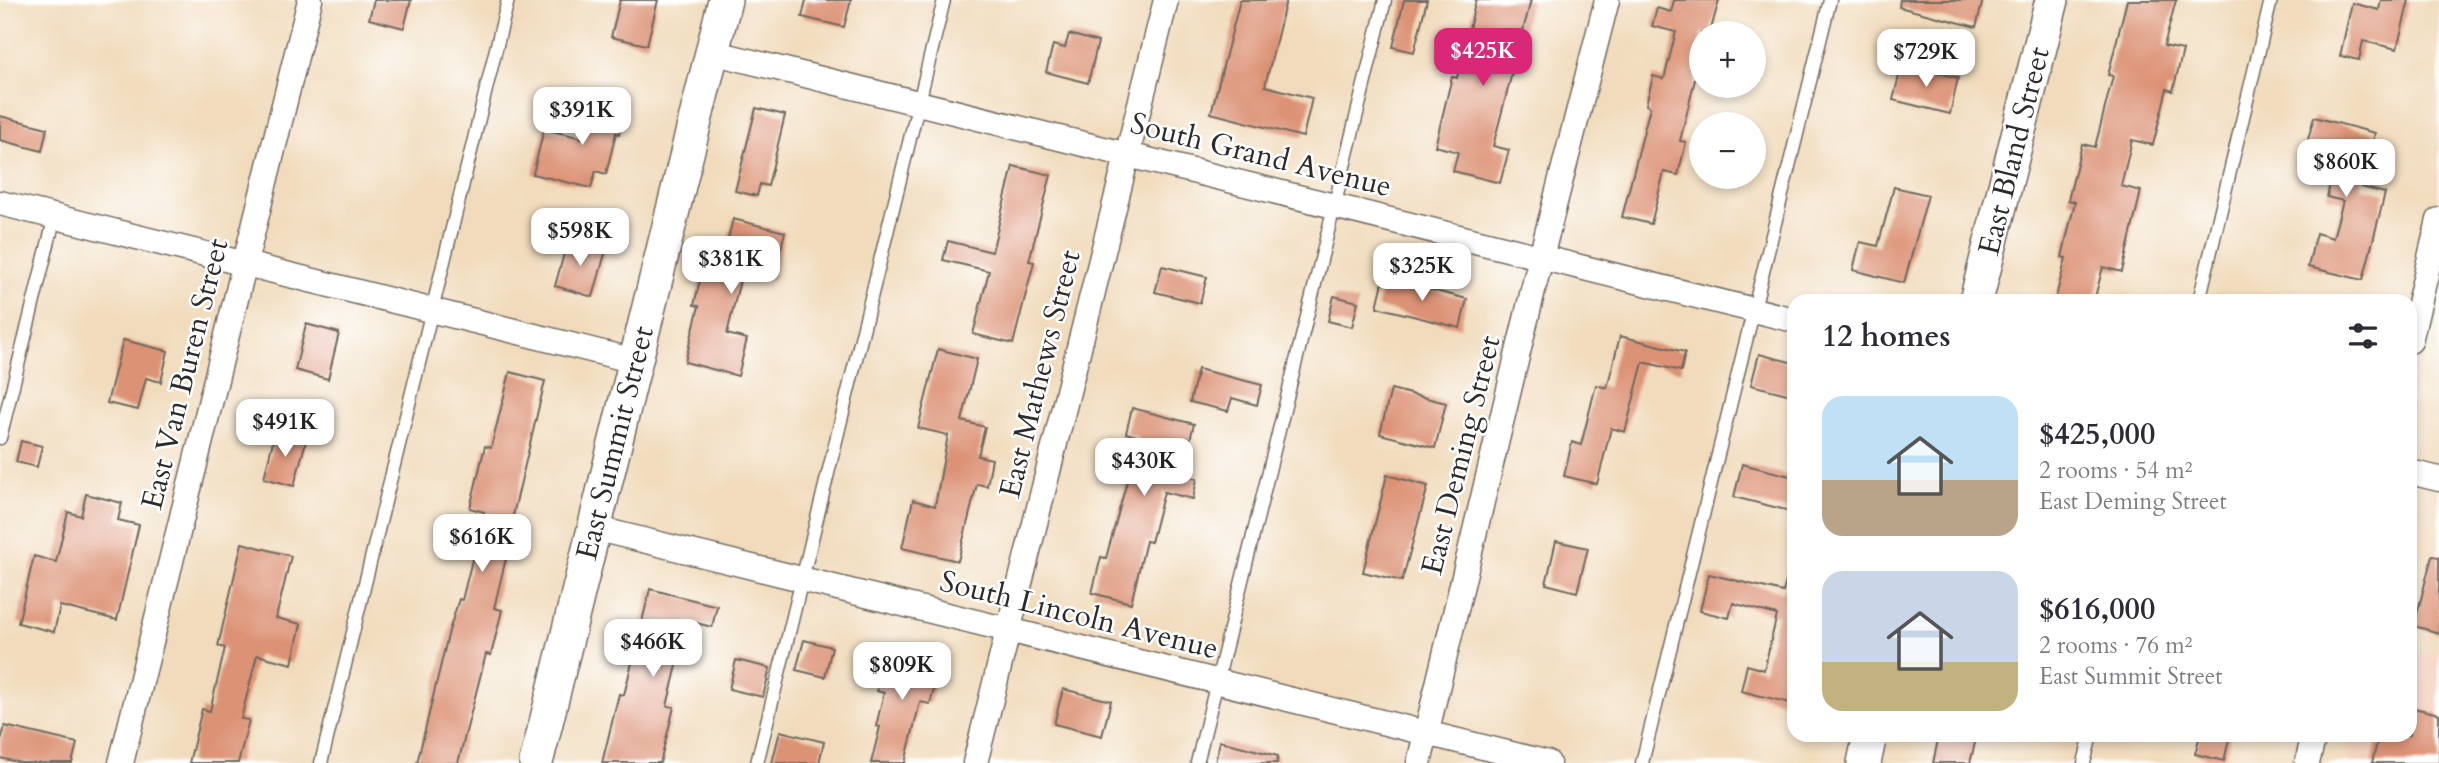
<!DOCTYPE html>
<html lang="en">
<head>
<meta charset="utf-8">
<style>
	:root { --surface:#fff; --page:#f2f2f3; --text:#2b2b33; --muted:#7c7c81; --accent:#db2777 }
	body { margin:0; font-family:Cardo,serif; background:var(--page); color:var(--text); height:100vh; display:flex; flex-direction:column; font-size:26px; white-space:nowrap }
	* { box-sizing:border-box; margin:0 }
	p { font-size:23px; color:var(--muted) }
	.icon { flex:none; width:38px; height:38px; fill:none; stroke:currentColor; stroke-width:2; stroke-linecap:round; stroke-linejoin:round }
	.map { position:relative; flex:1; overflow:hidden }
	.side { position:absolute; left:1787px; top:294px; width:630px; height:448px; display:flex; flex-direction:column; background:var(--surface); border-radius:21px; box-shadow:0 4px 10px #0003 }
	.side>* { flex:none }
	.fabs { position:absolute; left:1689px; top:21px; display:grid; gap:14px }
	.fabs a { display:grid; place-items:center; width:77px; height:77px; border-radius:50%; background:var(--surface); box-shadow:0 4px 10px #0003; font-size:35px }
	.price { position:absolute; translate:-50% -60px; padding:0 16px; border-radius:14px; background:#fff; color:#222; font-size:23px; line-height:46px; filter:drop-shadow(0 2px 4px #0008) }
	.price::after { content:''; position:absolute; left:50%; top:42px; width:21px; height:16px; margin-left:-10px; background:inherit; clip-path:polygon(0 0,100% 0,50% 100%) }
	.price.selected { background:var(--accent); color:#fff }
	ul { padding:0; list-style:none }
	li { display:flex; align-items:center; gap:21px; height:175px; padding:0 35px }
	li span { display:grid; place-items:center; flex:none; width:196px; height:140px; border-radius:21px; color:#555 }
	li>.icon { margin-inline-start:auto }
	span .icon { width:84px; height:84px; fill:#fffc; stroke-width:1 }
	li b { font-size:30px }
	h2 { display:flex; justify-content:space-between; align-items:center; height:84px; padding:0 35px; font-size:30px }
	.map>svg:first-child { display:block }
</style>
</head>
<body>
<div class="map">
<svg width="2439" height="763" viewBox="0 0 2439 763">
	<rect width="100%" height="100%" fill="#fff"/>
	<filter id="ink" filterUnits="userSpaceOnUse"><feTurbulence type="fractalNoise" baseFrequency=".0143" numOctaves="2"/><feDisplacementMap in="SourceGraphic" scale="14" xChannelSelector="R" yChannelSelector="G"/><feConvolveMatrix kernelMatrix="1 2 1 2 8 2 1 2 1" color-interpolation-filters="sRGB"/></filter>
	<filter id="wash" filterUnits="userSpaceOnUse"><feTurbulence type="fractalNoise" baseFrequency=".00686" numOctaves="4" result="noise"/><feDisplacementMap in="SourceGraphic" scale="28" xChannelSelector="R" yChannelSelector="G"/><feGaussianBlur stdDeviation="1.57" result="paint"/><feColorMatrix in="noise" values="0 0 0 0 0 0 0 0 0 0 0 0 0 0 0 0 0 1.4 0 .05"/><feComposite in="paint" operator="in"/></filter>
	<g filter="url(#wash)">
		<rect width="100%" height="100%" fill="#f1dbbc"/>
		<!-- built -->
		<polygon fill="#f4d3c0" points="2410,648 2439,655 2439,763 2345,763 2352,735 2410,735"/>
		<g id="blocks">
			<!-- building -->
			<g fill="#dc9275">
				<polygon points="374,0 411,0 404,28 369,19"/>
				<polygon points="620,0 658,0 647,45 611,37"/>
				<polygon points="806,0 851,0 844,27 802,17"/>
				<polygon points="1240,0 1286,0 1265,86 1312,98 1303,137 1211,113"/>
				<polygon points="1404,0 1427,0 1414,52 1393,47"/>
				<polygon points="1476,0 1531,0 1493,146 1509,150 1500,183 1453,171 1458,152 1435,146 1452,77 1457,78"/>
				<polygon points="1674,0 1719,0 1710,33 1701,33 1701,68 1698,67 1680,141 1686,142 1678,175 1664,172 1651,224 1622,217 1650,107 1646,105 1653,76 1664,79 1676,32 1652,26 1657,8 1671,12"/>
				<polygon points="1900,0 1983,0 1976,27 1899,7"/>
				<polygon points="2127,0 2176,0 2164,46 2183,50 2173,91 2167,89 2153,145 2132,140 2121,186 2141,191 2122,272 2103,267 2094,301 2055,301 2066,258 2062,257 2075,202 2068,200 2082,144 2095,147 2113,76 2108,75"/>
				<polygon points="2381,0 2409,0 2397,49 2363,41 2359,60 2340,56 2352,3 2379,10"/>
				<polygon points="1069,34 1098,42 1088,83 1046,72 1053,45 1065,48"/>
				<polygon points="1902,64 1958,78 1950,114 1893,100"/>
				<polygon points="593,97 627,106 619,134 616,133 606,174 596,171 591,188 533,174 544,129 582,138"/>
				<polygon points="756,108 785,115 768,186 760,184 757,196 735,191"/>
				<polygon points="0,116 47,128 42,151 0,140"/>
				<polygon points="2314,117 2375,133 2361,187 2385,193 2363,280 2308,267 2316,233 2333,238 2343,201 2327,197 2336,159 2305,151"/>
				<polygon points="1013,166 1051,175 1029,261 1034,262 1013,344 973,334 989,271 943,260 948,241 992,252"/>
				<polygon points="1894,187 1928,195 1904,283 1853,270 1860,242 1878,246"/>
				<polygon points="733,219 785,232 773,279 742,272 727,334 747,339 738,376 685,362 699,306 694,305 701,276 718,280"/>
				<polygon points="568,239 606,250 593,297 555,286"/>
				<polygon points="1162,266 1207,277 1200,303 1155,292"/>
				<polygon points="1384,278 1467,299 1460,328 1377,307"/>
				<polygon points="1334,296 1358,302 1352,327 1328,321"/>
				<polygon points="306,324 339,333 328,379 295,370"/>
				<polygon points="1620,336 1685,352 1681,371 1643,362 1625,432 1611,428 1597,484 1564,476 1572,442 1581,445 1596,385 1607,388"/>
				<polygon points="123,340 168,351 161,382 146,378 138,410 107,403"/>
				<polygon points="938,349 977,359 962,421 985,427 978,456 992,459 987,486 977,484 958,561 902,548 913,500 935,506 948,435 918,428"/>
				<polygon points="1759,354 1794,363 1794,382 1791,395 1751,385"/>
				<polygon points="1198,369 1262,385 1257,405 1232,398 1228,411 1190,402"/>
				<polygon points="510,372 545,381 504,553 507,554 494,608 502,610 491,655 486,654 458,763 417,763 449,631 459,599 462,600 484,512 470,508 485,446 491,448"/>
				<polygon points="1391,389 1446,403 1435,448 1380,434"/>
				<polygon points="1132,408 1194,424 1181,475 1197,479 1193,499 1164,492 1151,542 1146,541 1131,603 1092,593 1101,557 1106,558 1139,437 1126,433"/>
				<polygon points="275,433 306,441 294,486 264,478"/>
				<polygon points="21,441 42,446 37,467 16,462"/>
				<polygon points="1742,464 1794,477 1794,512 1734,497"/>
				<polygon points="1387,475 1428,486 1402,581 1363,572"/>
				<polygon points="86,494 122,503 118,520 139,525 117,620 60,606 54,632 18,623 34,556 56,562 68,512 81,516"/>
				<polygon points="1556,541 1588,548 1577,592 1546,584"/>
				<polygon points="242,543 291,556 276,618 301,624 292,664 257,655 241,719 249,720 238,763 189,763 202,709 210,711 225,648 218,646"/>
				<polygon points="2432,556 2439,557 2439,633 2414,626"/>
				<polygon points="1709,574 1783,592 1787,578 1794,578 1794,704 1741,691 1747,665 1764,670 1777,615 1733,603 1729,618 1700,611"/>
				<polygon points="650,589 717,606 712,627 688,621 667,706 674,707 660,763 602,763 619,694 624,695"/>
				<polygon points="804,640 832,647 825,677 796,670"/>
				<polygon points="888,647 941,660 930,704 920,702 905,763 871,763 880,727 876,726 884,693 877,691"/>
				<polygon points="736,660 770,668 763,697 729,689"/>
				<polygon points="1063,689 1111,701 1102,736 1054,724"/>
				<polygon points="2410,707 2439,714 2439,763 2372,763 2379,735 2410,735"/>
				<polygon points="5,726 77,743 72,763 21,763 0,758 0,744"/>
				<polygon points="780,731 824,742 819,763 772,763"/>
				<polygon points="1939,735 1977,735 1970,763 1933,763"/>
				<polygon points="2200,735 2230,735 2224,761 2195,754"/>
				<polygon points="1220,741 1278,756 1277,763 1215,763"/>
			</g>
		</g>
	</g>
	<g filter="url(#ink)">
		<use href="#blocks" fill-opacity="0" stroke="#70695e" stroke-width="2"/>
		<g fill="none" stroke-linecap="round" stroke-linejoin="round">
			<defs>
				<g id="lane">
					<polyline points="2199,301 2271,0"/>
					<polyline points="0,438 55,216"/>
					<polyline points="321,763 508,0"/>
					<polyline points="757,763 944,0"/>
					<polyline points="1197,763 1385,0"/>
					<polyline points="1642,763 1830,0"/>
					<polyline points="2084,763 2091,735"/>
				</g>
				<g id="street">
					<polyline points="712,52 1794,320"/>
					<polyline points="0,203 635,361"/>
					<polyline points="2410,341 2439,220"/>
					<polyline points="2410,472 2439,479"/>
					<polyline points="594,528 1548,763"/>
					<polyline points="121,763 310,0"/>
					<polyline points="975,763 1166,0"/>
					<polyline points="1419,763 1541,257 1607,0"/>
					<polyline points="2307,763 2314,735"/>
				</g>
				<g id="secondary">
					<polyline points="1976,301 2052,0"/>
					<polyline points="536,763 725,0"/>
					<polyline points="1864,763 1870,735"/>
				</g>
			</defs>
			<!-- lane casing -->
			<use href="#lane" stroke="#70695e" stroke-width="15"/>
			<!-- street casing -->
			<use href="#street" stroke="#70695e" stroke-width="27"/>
			<!-- secondary casing -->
			<use href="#secondary" stroke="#70695e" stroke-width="36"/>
			<!-- lane -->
			<use href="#lane" stroke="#fff" stroke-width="12"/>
			<!-- street -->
			<use href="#street" stroke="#fff" stroke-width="24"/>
			<!-- secondary -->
			<use href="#secondary" stroke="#fff" stroke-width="33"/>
		</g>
	</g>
	<g text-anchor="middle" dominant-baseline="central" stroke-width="5" stroke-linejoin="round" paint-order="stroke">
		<!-- street labels -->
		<g font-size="30" fill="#2b2b2b" stroke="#fff">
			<text transform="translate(2014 151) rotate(-76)">East Bland Street</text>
			<text transform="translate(1261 155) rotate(14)">South Grand Avenue</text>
			<text transform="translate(185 374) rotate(-76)">East Van Buren Street</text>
			<text transform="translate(1040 374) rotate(-76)">East Mathews Street</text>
			<text transform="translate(615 443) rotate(-76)">East Summit Street</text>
			<text transform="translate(1461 455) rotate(-76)">East Deming Street</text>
			<text transform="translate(1079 615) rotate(14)">South Lincoln Avenue</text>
		</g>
	</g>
</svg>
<div class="fabs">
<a>+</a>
<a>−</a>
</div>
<b class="price selected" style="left:1483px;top:88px">$425K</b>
<b class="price" style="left:1926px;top:89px">$729K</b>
<b class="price" style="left:582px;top:147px">$391K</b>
<b class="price" style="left:2346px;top:199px">$860K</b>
<b class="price" style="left:580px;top:268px">$598K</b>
<b class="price" style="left:731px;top:296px">$381K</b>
<b class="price" style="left:1422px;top:303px">$325K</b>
<b class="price" style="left:285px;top:459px">$491K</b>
<b class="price" style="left:1144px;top:498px">$430K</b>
<b class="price" style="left:482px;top:574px">$616K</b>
<b class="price" style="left:653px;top:679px">$466K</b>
<b class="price" style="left:902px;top:702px">$809K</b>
<section class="side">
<h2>12 homes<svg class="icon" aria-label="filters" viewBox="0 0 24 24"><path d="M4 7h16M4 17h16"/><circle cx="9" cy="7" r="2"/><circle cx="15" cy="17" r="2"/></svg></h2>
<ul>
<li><span style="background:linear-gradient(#bfe0f5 60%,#b9a48a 0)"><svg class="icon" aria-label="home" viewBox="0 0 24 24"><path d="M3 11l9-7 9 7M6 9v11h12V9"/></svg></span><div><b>$425,000</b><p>2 rooms · 54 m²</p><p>East Deming Street</p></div></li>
<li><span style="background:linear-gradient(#c9d6e8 65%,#c2b280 0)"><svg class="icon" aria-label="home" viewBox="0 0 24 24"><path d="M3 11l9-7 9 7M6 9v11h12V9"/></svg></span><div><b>$616,000</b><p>2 rooms · 76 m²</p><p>East Summit Street</p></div></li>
</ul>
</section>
</div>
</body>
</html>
